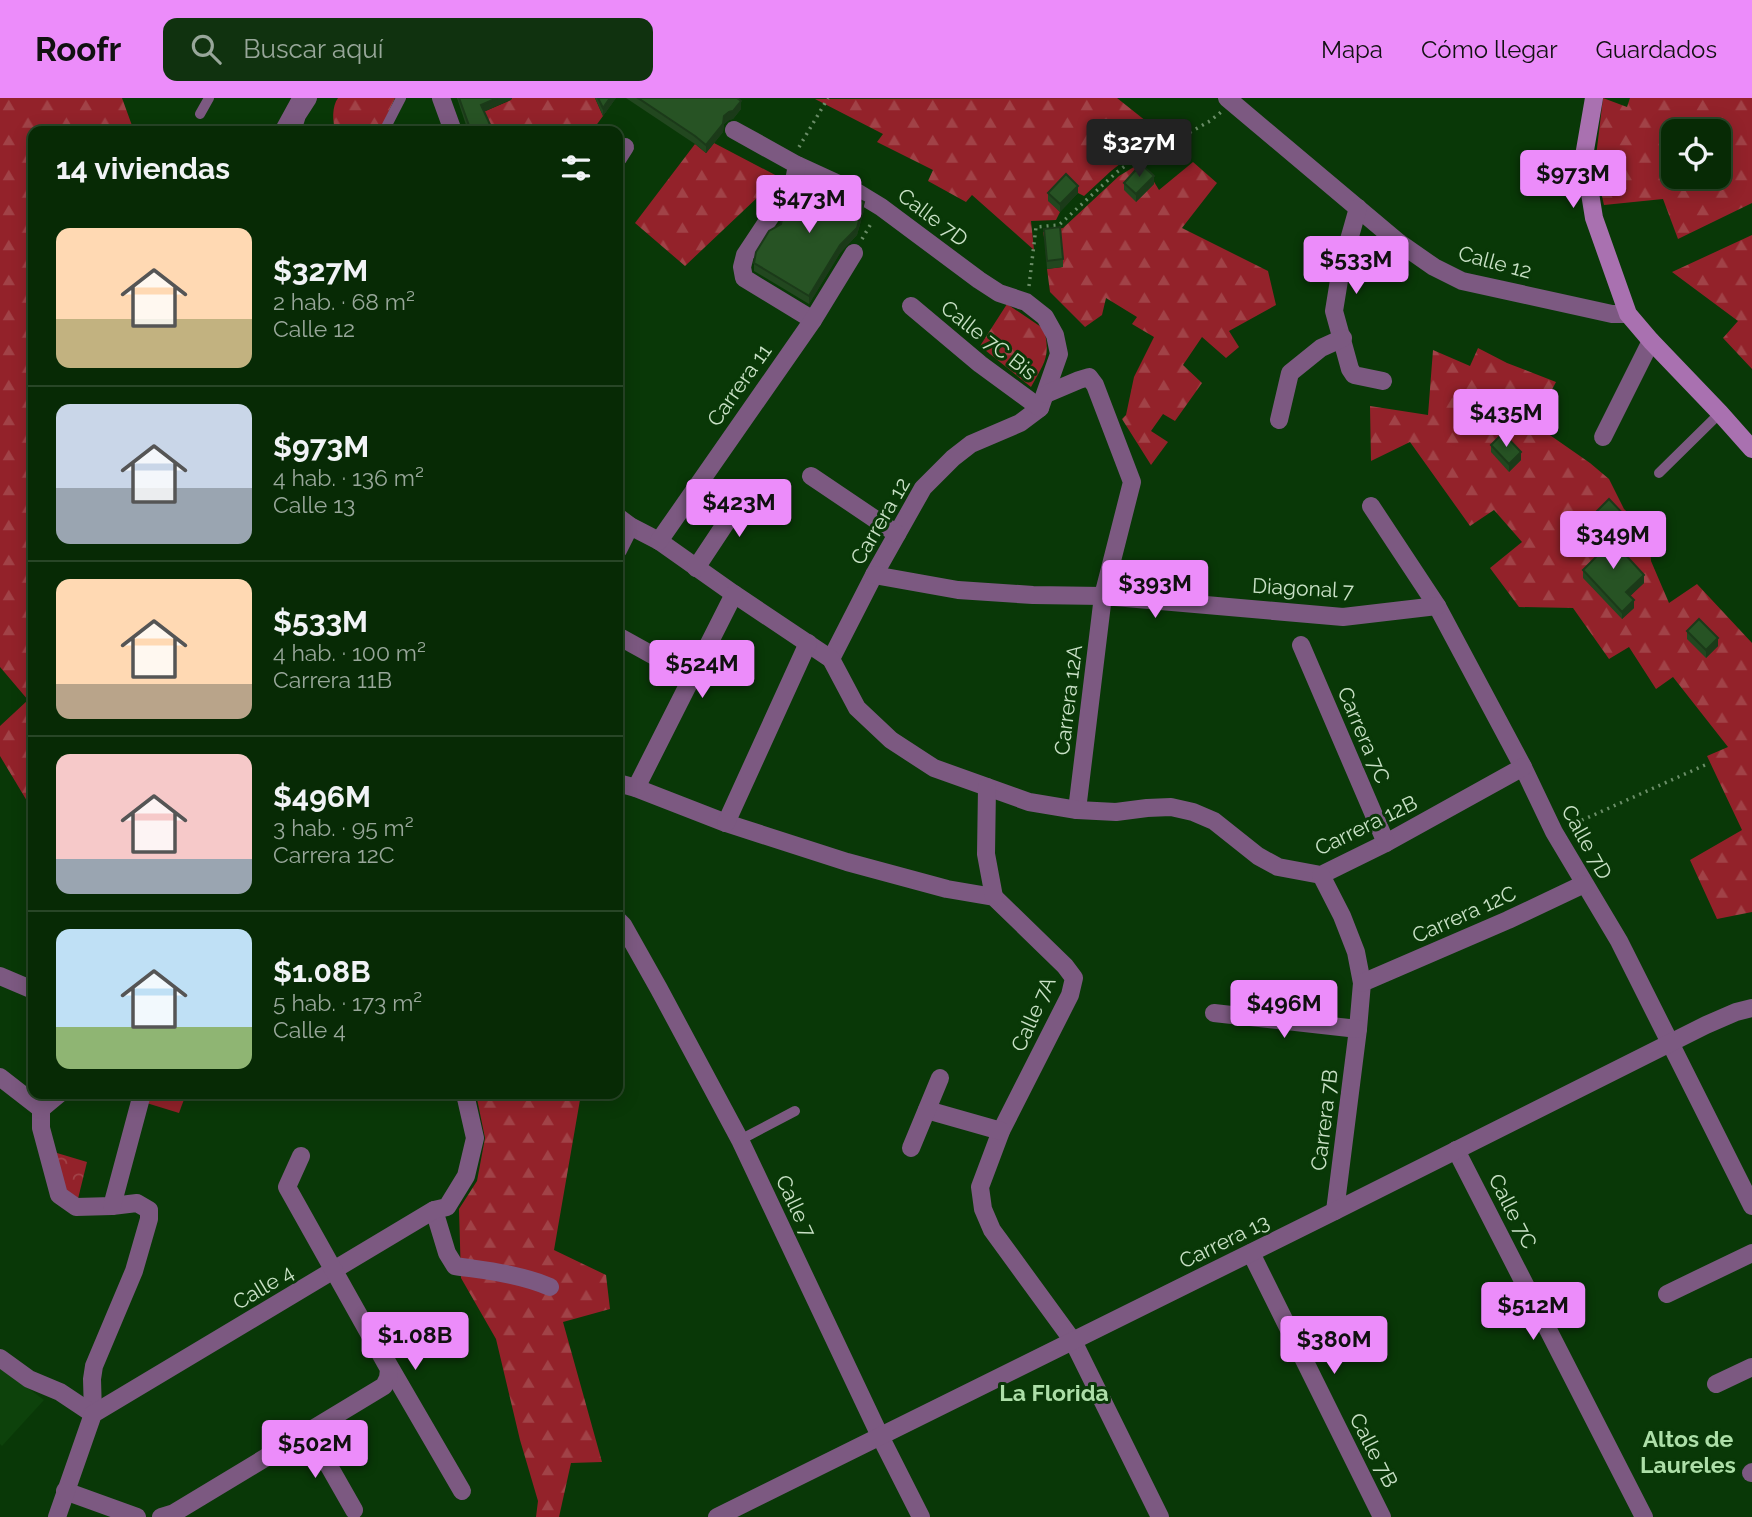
<!DOCTYPE html>
<html lang="es">
<head>
<meta charset="utf-8">
<style>
	:root { --surface:#072a05; --page:#10320f; --text:#f1f3f6; --muted:#98a79a; --line:#284627; --accent:#ec8cfa }
	body { margin:0; font-family:Raleway,sans-serif; background:var(--page); color:var(--text); height:100vh; display:flex; flex-direction:column; font-size:26px; white-space:nowrap }
	* { box-sizing:border-box; margin:0 }
	p { font-size:23px; color:var(--muted) }
	.icon { flex:none; width:38px; height:38px; fill:none; stroke:currentColor; stroke-width:2; stroke-linecap:round; stroke-linejoin:round }
	.map { position:relative; flex:1; overflow:hidden }
	.sheet { position:absolute; left:28px; top:28px; width:595px; height:973px; display:flex; flex-direction:column; background:var(--surface); border-radius:14px; box-shadow:0 4px 18px #0003,0 0 0 2px var(--line) }
	.sheet>* { flex:none }
	.controls { position:absolute; left:1661px; top:21px; display:grid; gap:14px }
	.controls a { display:grid; place-items:center; width:70px; height:70px; border-radius:14px; background:var(--surface); box-shadow:0 4px 18px #0003,0 0 0 2px var(--line); font-size:35px }
	.price { position:absolute; translate:-50% -60px; padding:0 16px; border-radius:7px; background:var(--accent); color:#111; font-size:23px; line-height:46px; filter:drop-shadow(0 2px 4px #0008) }
	.price::after { content:''; position:absolute; left:50%; top:42px; width:21px; height:16px; margin-left:-10px; background:inherit; clip-path:polygon(0 0,100% 0,50% 100%) }
	.price.active { background:#222; color:#fff }
	ul { padding:0; list-style:none }
	li { display:flex; align-items:center; gap:21px; height:175px; padding:0 28px }
	li+li { border-top:2px solid var(--line) }
	li span { display:grid; place-items:center; flex:none; width:196px; height:140px; border-radius:14px; color:#555 }
	li>.icon { margin-inline-start:auto }
	span .icon { width:84px; height:84px; fill:#fffc; stroke-width:1 }
	li b { font-size:30px }
	h2 { display:flex; justify-content:space-between; align-items:center; height:84px; padding:0 28px; font-size:30px }
	header { display:flex; align-items:center; gap:42px; box-sizing:border-box; height:98px; padding:0 35px; background:var(--accent); color:#111 }
	header strong { font-size:33px }
	nav { display:flex; gap:38px; margin-inline-start:auto; font-size:24px }
	.search { width:490px; height:63px; background:var(--page); display:flex; align-items:center; gap:18px; box-sizing:border-box; padding:0 24px; border-radius:14px; color:var(--muted); font-size:26px }
	.map>svg:first-child { display:block }
</style>
</head>
<body>
<header>
<strong>Roofr</strong>
<div class="search"><svg class="icon" aria-label="search" viewBox="0 0 24 24"><circle cx="10" cy="10" r="6"/><path d="M15 15l6 6"/></svg>Buscar aquí</div>
<nav><a>Mapa</a><a>Cómo llegar</a><a>Guardados</a></nav>
</header>
<div class="map">
<svg width="1752" height="1419" viewBox="0 0 1752 1419">
	<defs>
		<pattern id="forest-firs" width="22" height="20" patternUnits="userSpaceOnUse" patternTransform="scale(1.75)"><rect width="22" height="20" fill="#93222a"/><path d="M5 1l3.5 6h-7zM16 11l3.5 6h-7z" fill="#a14247"/></pattern>
		<pattern id="park-crowns" width="20" height="18" patternUnits="userSpaceOnUse" patternTransform="scale(1.75)"><rect width="20" height="18" fill="#93222a"/><path d="M2 6a3 3 0 1 1 6 0M12 15a3 3 0 1 1 6 0" fill="none" stroke="#a14247"/></pattern>
	</defs>
	<rect width="100%" height="100%" fill="#093807"/>
	<!-- built -->
	<polygon fill="#0d420b" points="0,1269 44,1302 2,1348 0,1346"/>
	<!-- forest -->
	<g fill="url(#forest-firs)" fill-rule="evenodd">
		<polygon points="0,0 122,0 134,33 33,33 33,713 0,658 0,628 28,602 0,569"/>
		<path d="M338,0H395L384,24V33H336C332,24 332,8 338,0Z"/>
		<polygon points="511,0 595,0 603,18 592,33 489,33 481,15 511,2"/>
		<polygon points="1117,0 1166,39 1155,48 1140,50 1111,73 1084,98 1078,95 1066,84 1049,102 1060,114 1056,122 1031,123 1034,152 972,97 966,104 928,83 933,72 877,44 883,36 815,1"/>
		<path d="M1603,0L1627,9L1630,0H1752V105L1678,141L1663,101L1604,107L1595,67ZM1673,33H1718V79H1673Z"/>
		<polygon points="714,45 779,79 685,168 635,125 695,46 706,55"/>
		<polygon points="1142,64 1159,92 1193,64 1217,85 1182,130 1268,173 1276,207 1229,233 1239,249 1226,260 1202,239 1183,267 1202,285 1175,323 1163,316 1151,333 1168,344 1151,367 1122,321 1126,317 1134,279 1154,239 1132,226 1137,219 1106,200 1102,217 1085,229 1050,194 1047,171 1062,169 1044,139 1043,134 1063,130 1119,78"/>
		<polygon points="1752,137 1752,271 1723,240 1738,223 1672,174"/>
		<path d="M1007,206L1044,231C1051,259 1044,265 1031,289L980,248Z"/>
		<polygon points="1478,250 1507,265 1556,284 1534,326 1590,365 1609,381 1624,411 1649,435 1651,463 1669,505 1697,486 1752,545 1752,814 1717,821 1690,762 1742,732 1707,658 1728,649 1673,579 1656,591 1629,549 1609,561 1573,510 1519,509 1490,470 1522,444 1494,412 1470,428 1410,344 1371,363 1370,308 1428,317 1433,252 1470,268"/>
		<polygon points="476,996 581,996 554,1152 606,1177 610,1211 563,1224 602,1364 571,1365 559,1419 536,1419 538,1403 520,1342 496,1241 461,1180 459,1111 477,1083 485,1040"/>
	</g>
	<!-- park -->
	<polygon fill="url(#park-crowns)" points="47,1052 87,1064 76,1109 59,1097"/>
	<!-- pitch -->
	<polygon fill="#93222a" points="142,996 186,996 179,1015 140,1003"/>
	<g fill="none" stroke-linecap="round" stroke-linejoin="round">
		<!-- path -->
		<g stroke="#6b8e68" stroke-width="3.5" stroke-dasharray="2 5" stroke-linecap="butt">
			<polyline points="799,49 828,0"/>
			<polyline points="862,141 872,124"/>
			<polyline points="1029,188 1036,129 1059,127 1117,74 1141,56 1157,53 1210,23 1221,14"/>
			<polyline points="1569,728 1705,667"/>
		</g>
		<!-- lane -->
		<g stroke="#7c5981" stroke-width="10">
			<polyline points="200,16 209,0"/>
			<polyline points="279,33 297,0"/>
			<polyline points="384,33 401,0"/>
			<polyline points="1659,375 1720,315"/>
			<polyline points="740,1042 795,1013"/>
		</g>
		<!-- street -->
		<g stroke="#7c5981" stroke-width="18">
			<polyline points="441,0 453,33"/>
			<polyline points="1227,0 1398,144 1434,169 1462,183 1612,216 1628,216"/>
			<polyline points="734,32 797,67 858,95 881,109 979,182 999,195 1026,204 1045,219 1055,237 1059,256 1040,310 1020,325 971,346 953,360 923,390 874,477 831,561"/>
			<polyline points="292,33 297,17 308,0"/>
			<polyline points="618,60 625,49"/>
			<polyline points="797,67 794,83 745,157 742,169 744,180 813,222"/>
			<polyline points="1358,110 1341,170 1334,213 1350,271 1354,277 1383,283"/>
			<polyline points="911,208 980,266 1040,310"/>
			<polyline points="1046,296 1079,282 1089,279 1095,287 1132,384 1103,498 1077,712"/>
			<polyline points="1279,322 1290,275 1321,250 1343,240"/>
			<polyline points="1603,339 1651,243"/>
			<polyline points="811,378 897,436"/>
			<polyline points="1371,408 1437,508 1523,669 1554,734 1619,843 1752,1108"/>
			<polyline points="618,419 630,428 659,443 734,496 831,561 857,610 891,642 934,670 1029,704 1077,712 1116,714 1147,710 1171,709 1193,714 1214,723 1258,758 1278,769 1321,777 1386,745 1523,669"/>
			<polyline points="659,443 813,222 854,155"/>
			<polyline points="618,452 630,428"/>
			<polyline points="696,470 749,390"/>
			<polyline points="874,477 958,492 1033,497 1103,498 1343,519 1437,508"/>
			<polyline points="618,538 692,579"/>
			<polyline points="1301,547 1386,745"/>
			<polyline points="618,685 636,690 726,725 847,764 947,791 994,799 1065,868 1074,880 1070,897 1001,1033 980,1089 983,1111 992,1132 1073,1243 1160,1419"/>
			<polyline points="987,689 986,756 994,799"/>
			<polyline points="636,690 734,496"/>
			<polyline points="726,725 808,545"/>
			<polyline points="1321,777 1342,818 1356,854 1362,885 1358,931 1335,1113"/>
			<polyline points="618,822 623,827 659,891 740,1042 880,1338 921,1419"/>
			<polyline points="0,878 33,892"/>
			<polyline points="1362,885 1508,822 1584,786"/>
			<polyline points="1214,915 1358,931"/>
			<polyline points="0,979 41,1011 41,1030 59,1097 76,1109 112,1108 137,1105 149,1112 149,1121 134,1173 94,1268 92,1281 93,1316"/>
			<polyline points="41,1011 59,996"/>
			<polyline points="927,1012 1001,1033"/>
			<polyline points="911,1050 940,980"/>
			<polyline points="1456,1052 1644,1419"/>
			<polyline points="112,1108 142,996"/>
			<path d="M434,1112L447,1155L455,1168C488,1173 520,1176 550,1189"/>
			<polyline points="1251,1155 1382,1419"/>
			<polyline points="1667,1196 1752,1155"/>
			<polyline points="0,1260 29,1281 60,1294 93,1316"/>
			<polyline points="387,1264 462,1393"/>
			<polyline points="1716,1286 1752,1269"/>
			<polyline points="309,1333 354,1412"/>
			<polyline points="1751,1375 1752,1374"/>
			<polyline points="65,1393 137,1419"/>
			<polyline points="57,1419 93,1316 434,1112 447,1109 466,1078 475,1040 465,996"/>
			<polyline points="161,1419 174,1415 384,1288 388,1280 389,1271 287,1089 301,1058"/>
			<polyline points="717,1419 1335,1113 1706,927 1736,914 1752,910"/>
		</g>
		<!-- secondary -->
		<polyline stroke="#a971b0" stroke-width="18" points="1594,0 1584,58 1594,120 1628,216 1651,243 1720,315 1752,351"/>
	</g>
	<!-- wall -->
	<g fill="#22471f">
		<polygon points="457,0 512,0 512,1 484,13 493,33 468,33"/>
		<polygon points="595,0 616,0 603,18"/>
		<polygon points="626,0 737,0 741,11 733,21 729,22 724,26 723,34 706,55 695,46"/>
		<polygon points="1124,85 1154,86 1136,104 1124,92"/>
		<polygon points="1048,95 1078,95 1060,114 1048,103"/>
		<polygon points="864,112 857,137 840,155 809,206 754,173 754,165"/>
		<polygon points="1044,131 1063,161 1063,169 1047,171"/>
		<polygon points="1491,347 1521,362 1509,374 1491,354"/>
		<polygon points="1597,413 1628,428 1615,440 1597,421"/>
		<polygon points="1592,443 1623,454 1644,485 1630,498 1634,510 1622,521 1583,480 1583,472 1598,457 1592,451"/>
		<polygon points="1687,533 1718,548 1706,560 1687,541"/>
	</g>
	<!-- shaded-wall -->
	<g fill="#1b3a19">
		<polygon points="497,0 512,0 512,1 481,15 481,7"/>
		<polygon points="610,0 616,0 603,18 603,10"/>
		<polygon points="741,3 741,11 733,21 729,22 724,26 723,34 706,55 706,47 724,18"/>
		<polygon points="1154,78 1154,86 1136,104 1136,96"/>
		<polygon points="1078,88 1078,95 1060,114 1060,106"/>
		<polygon points="864,104 864,112 857,137 840,155 809,206 809,198"/>
		<polygon points="1521,354 1521,362 1509,374 1509,366"/>
		<polygon points="1628,421 1628,428 1615,440 1615,432"/>
		<polygon points="1644,477 1644,485 1626,502 1626,494"/>
		<polygon points="1634,502 1634,510 1622,521 1622,514"/>
		<polygon points="1718,540 1718,548 1706,560 1706,552"/>
	</g>
	<!-- building -->
	<g fill="#275324" stroke="#1b3a19" stroke-width="2">
		<polygon points="459,0 497,0 481,7 493,33 471,33"/>
		<polygon points="598,0 610,0 603,10"/>
		<polygon points="638,0 737,0 741,3 733,13 729,14 724,18 723,26 706,47 695,38"/>
		<polygon points="1141,66 1154,78 1136,96 1124,85"/>
		<polygon points="1066,76 1078,88 1060,106 1048,95"/>
		<polygon points="814,80 864,104 857,130 840,147 809,198 754,165 756,154 769,133 781,126 784,113"/>
		<polygon points="1060,129 1063,161 1047,163 1044,131"/>
		<polygon points="1503,335 1521,354 1509,366 1491,347"/>
		<polygon points="1609,401 1628,421 1615,432 1597,413"/>
		<polygon points="1605,431 1623,450 1621,452 1644,477 1626,494 1634,502 1622,514 1583,472 1602,453 1592,443"/>
		<polygon points="1699,521 1718,540 1706,552 1687,533"/>
	</g>
	<g text-anchor="middle" dominant-baseline="central" stroke-width="6" stroke-linejoin="round" paint-order="stroke">
		<!-- street labels -->
		<g font-size="21" fill="#c9e1c6" stroke="#093807">
			<text transform="translate(933 119) rotate(37)">Calle 7D</text>
			<text transform="translate(1495 164) rotate(15)">Calle 12</text>
			<text transform="translate(989 242) rotate(38)">Calle 7C Bis</text>
			<text transform="translate(739 287) rotate(-55)">Carrera 11</text>
			<text transform="translate(880 423) rotate(-60)">Carrera 12</text>
			<text transform="translate(1303 490) rotate(3)">Diagonal 7</text>
			<text transform="translate(1068 602) rotate(-83)">Carrera 12A</text>
			<text transform="translate(1364 637) rotate(67)">Carrera 7C</text>
			<text transform="translate(1366 727) rotate(-26)">Carrera 12B</text>
			<text transform="translate(1587 744) rotate(61)">Calle 7D</text>
			<text transform="translate(1464 816) rotate(-24)">Carrera 12C</text>
			<text transform="translate(1033 916) rotate(-66)">Calle 7A</text>
			<text transform="translate(1324 1022) rotate(-83)">Carrera 7B</text>
			<text transform="translate(796 1108) rotate(65)">Calle 7</text>
			<text transform="translate(1513 1113) rotate(63)">Calle 7C</text>
			<text transform="translate(1224 1143) rotate(-26)">Carrera 13</text>
			<text transform="translate(263 1189) rotate(-31)">Calle 4</text>
			<text transform="translate(1374 1352) rotate(63)">Calle 7B</text>
		</g>
		<!-- neighbourhood labels -->
		<g font-size="23" font-weight="bold" fill="#addfa8" stroke="#093807">
			<text x="1054" y="1294">La Florida</text>
			<text x="1688" y="1340">Altos de<tspan x="1688" dy="26">Laureles</tspan></text>
		</g>
	</g>
</svg>
<div class="controls">
<a><svg class="icon" aria-label="locate" viewBox="0 0 24 24"><circle cx="12" cy="12" r="6"/><path d="M12 2v4M12 18v4M2 12h4M18 12h4"/></svg></a>
</div>
<b class="price active" style="left:1139px;top:81px">$327M</b>
<b class="price" style="left:1573px;top:112px">$973M</b>
<b class="price" style="left:809px;top:137px">$473M</b>
<b class="price" style="left:1356px;top:198px">$533M</b>
<b class="price" style="left:1506px;top:351px">$435M</b>
<b class="price" style="left:739px;top:441px">$423M</b>
<b class="price" style="left:1613px;top:473px">$349M</b>
<b class="price" style="left:1155px;top:522px">$393M</b>
<b class="price" style="left:702px;top:602px">$524M</b>
<b class="price" style="left:1284px;top:942px">$496M</b>
<b class="price" style="left:1533px;top:1244px">$512M</b>
<b class="price" style="left:415px;top:1274px">$1.08B</b>
<b class="price" style="left:1334px;top:1278px">$380M</b>
<b class="price" style="left:315px;top:1382px">$502M</b>
<section class="sheet">
<h2>14 viviendas<svg class="icon" aria-label="filters" viewBox="0 0 24 24"><path d="M4 7h16M4 17h16"/><circle cx="9" cy="7" r="2"/><circle cx="15" cy="17" r="2"/></svg></h2>
<ul>
<li><span style="background:linear-gradient(#ffd9b3 65%,#c2b280 0)"><svg class="icon" aria-label="home" viewBox="0 0 24 24"><path d="M3 11l9-7 9 7M6 9v11h12V9"/></svg></span><div><b>$327M</b><p>2 hab. · 68 m²</p><p>Calle 12</p></div></li>
<li><span style="background:linear-gradient(#c9d6e8 60%,#9aa5b1 0)"><svg class="icon" aria-label="home" viewBox="0 0 24 24"><path d="M3 11l9-7 9 7M6 9v11h12V9"/></svg></span><div><b>$973M</b><p>4 hab. · 136 m²</p><p>Calle 13</p></div></li>
<li><span style="background:linear-gradient(#ffd9b3 75%,#b9a48a 0)"><svg class="icon" aria-label="home" viewBox="0 0 24 24"><path d="M3 11l9-7 9 7M6 9v11h12V9"/></svg></span><div><b>$533M</b><p>4 hab. · 100 m²</p><p>Carrera 11B</p></div></li>
<li><span style="background:linear-gradient(#f6c9c9 75%,#9aa5b1 0)"><svg class="icon" aria-label="home" viewBox="0 0 24 24"><path d="M3 11l9-7 9 7M6 9v11h12V9"/></svg></span><div><b>$496M</b><p>3 hab. · 95 m²</p><p>Carrera 12C</p></div></li>
<li><span style="background:linear-gradient(#bfe0f5 70%,#8fb573 0)"><svg class="icon" aria-label="home" viewBox="0 0 24 24"><path d="M3 11l9-7 9 7M6 9v11h12V9"/></svg></span><div><b>$1.08B</b><p>5 hab. · 173 m²</p><p>Calle 4</p></div></li>
</ul>
</section>
</div>
</body>
</html>
